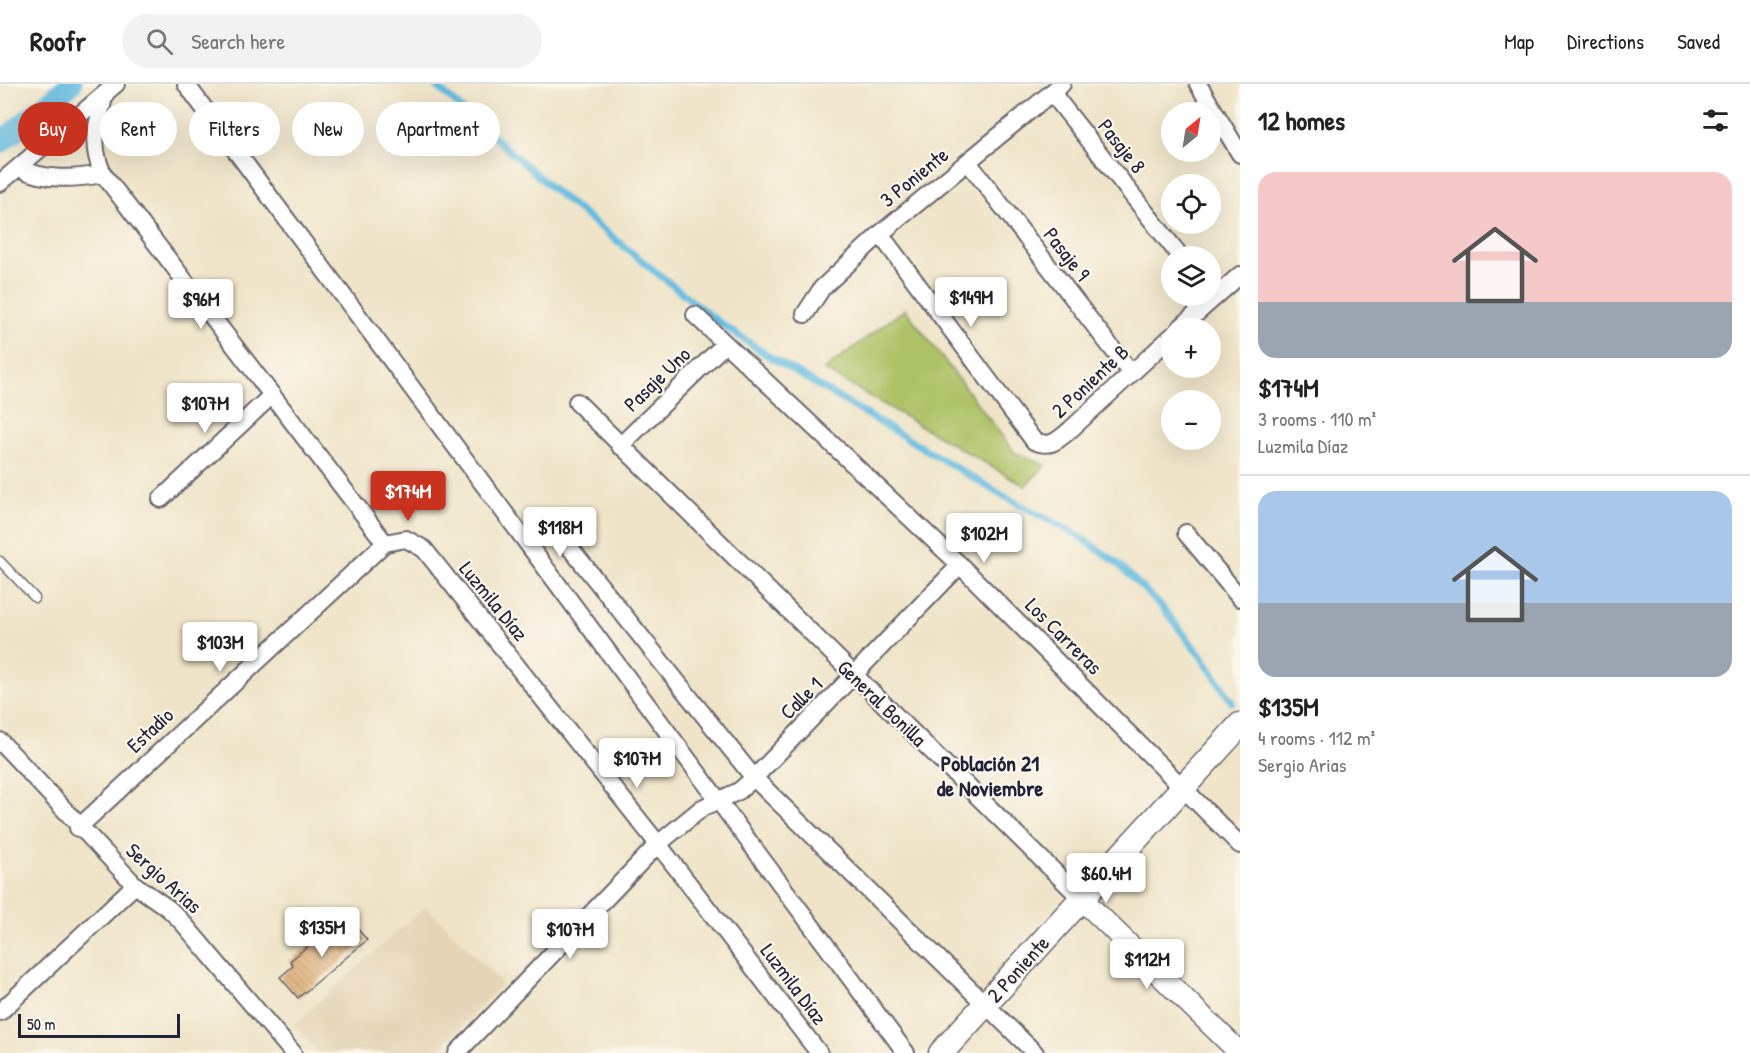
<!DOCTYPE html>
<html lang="en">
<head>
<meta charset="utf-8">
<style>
	:root { --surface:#fff; --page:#f2f2f2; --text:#222; --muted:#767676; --line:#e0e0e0; --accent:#c8321e }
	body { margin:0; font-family:"Patrick Hand",sans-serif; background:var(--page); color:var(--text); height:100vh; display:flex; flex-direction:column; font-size:22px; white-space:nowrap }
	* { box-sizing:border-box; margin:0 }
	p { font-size:20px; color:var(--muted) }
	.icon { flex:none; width:33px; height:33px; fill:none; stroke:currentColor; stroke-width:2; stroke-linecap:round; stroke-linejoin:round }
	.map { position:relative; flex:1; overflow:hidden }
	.panel { display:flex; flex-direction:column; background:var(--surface); width:510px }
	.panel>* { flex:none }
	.top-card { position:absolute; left:18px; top:18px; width:570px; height:54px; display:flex; gap:12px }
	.needle { width:39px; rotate:30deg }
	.fabs { position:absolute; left:1161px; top:18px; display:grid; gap:12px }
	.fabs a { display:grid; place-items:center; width:60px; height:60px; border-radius:50%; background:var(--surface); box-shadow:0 6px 24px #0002; font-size:30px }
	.scale { position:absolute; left:18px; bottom:15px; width:162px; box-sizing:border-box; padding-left:6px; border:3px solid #22223b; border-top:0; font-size:16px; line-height:21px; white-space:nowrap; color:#22223b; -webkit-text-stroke:4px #fbf7ec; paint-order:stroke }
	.price { position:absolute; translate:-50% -51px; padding:0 14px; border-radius:6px; background:#fff; color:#222; font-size:20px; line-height:39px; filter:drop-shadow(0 2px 3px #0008) }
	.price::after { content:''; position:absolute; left:50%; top:36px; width:18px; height:14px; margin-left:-9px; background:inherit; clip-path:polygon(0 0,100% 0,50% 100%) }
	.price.selected { background:var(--accent); color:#fff }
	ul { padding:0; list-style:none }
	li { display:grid; align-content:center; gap:12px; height:318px; padding:0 18px }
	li+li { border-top:2px solid var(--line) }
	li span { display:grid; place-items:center; height:186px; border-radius:18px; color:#555 }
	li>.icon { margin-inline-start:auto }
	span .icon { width:108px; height:108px; fill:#fffc; stroke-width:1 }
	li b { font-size:26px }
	h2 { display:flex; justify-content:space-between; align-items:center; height:72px; padding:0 18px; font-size:26px }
	.chip { padding:0 21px; border-radius:27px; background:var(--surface); box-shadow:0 6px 24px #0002; font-size:21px; line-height:54px }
	.chip.selected { background:var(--accent); color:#fff }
	header { display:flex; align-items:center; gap:36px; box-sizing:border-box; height:84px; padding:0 30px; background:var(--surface); border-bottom:2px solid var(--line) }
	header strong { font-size:28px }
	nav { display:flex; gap:33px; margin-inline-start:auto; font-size:21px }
	.search { width:420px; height:54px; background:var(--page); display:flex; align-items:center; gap:15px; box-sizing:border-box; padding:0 21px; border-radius:33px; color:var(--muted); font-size:22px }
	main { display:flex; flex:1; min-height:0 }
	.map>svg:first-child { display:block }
</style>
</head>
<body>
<header>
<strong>Roofr</strong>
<div class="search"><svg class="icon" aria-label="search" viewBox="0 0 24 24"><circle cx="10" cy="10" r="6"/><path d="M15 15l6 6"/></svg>Search here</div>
<nav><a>Map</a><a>Directions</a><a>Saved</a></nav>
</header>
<main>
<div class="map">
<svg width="1240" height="969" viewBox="0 0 1240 969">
	<defs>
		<pattern id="building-back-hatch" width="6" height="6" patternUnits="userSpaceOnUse" patternTransform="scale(1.5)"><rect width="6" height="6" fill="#dfb17d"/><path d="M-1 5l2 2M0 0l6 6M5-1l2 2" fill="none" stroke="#bf986d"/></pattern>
	</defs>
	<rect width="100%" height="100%" fill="#fbf7ec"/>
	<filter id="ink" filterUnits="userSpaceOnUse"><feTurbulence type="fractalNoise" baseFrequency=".0167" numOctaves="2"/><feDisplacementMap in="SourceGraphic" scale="12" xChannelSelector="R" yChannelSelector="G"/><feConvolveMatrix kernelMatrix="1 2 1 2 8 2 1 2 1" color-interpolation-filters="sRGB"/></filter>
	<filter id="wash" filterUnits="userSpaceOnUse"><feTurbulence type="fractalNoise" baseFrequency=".008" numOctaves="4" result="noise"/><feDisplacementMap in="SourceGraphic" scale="24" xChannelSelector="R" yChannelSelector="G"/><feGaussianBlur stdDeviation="1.35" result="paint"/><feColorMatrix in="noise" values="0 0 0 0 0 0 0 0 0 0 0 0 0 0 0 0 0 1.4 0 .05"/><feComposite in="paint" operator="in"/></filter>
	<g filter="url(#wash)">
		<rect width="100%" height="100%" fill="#efe4c8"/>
		<!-- built -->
		<polygon fill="#e5d5b7" points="426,822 502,899 436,969 319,969 294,940"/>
		<!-- park -->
		<polygon fill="#adc266" stroke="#687250" stroke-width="1.5" points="905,225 1015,369 1046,381 1025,402 824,286"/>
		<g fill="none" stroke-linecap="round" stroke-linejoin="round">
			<!-- stream -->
			<polyline stroke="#61badf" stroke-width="7" points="434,0 556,108 717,237 767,271 1007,414 1077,451 1115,477 1161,522 1201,572 1232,618"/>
			<!-- canal -->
			<polyline stroke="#61badf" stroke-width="22" points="0,59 71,0"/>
		</g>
		<g id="blocks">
			<!-- building -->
			<polygon fill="url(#building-back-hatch)" points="349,835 367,856 298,914 280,893 293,882 290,877 313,858 317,863"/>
		</g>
	</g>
	<g filter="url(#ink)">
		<use href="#blocks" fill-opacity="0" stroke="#6a666c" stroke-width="1.5"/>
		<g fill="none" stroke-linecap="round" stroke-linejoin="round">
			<defs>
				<polyline id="service" points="0,477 35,514"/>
				<g id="minor">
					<polyline points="186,0 906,969"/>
					<polyline points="1198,0 1240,70"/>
					<polyline points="1052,9 1180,172"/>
					<path d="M105,10C97,41 89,59 103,90L385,459"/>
					<polyline points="968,78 1131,289"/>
					<path d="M19,84C46,97 74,95 103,90"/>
					<polyline points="0,99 116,0"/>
					<path d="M880,150L1034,357C1051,364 1057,357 1070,346L1172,252"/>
					<polyline points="805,230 822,204 880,150 1062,0"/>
					<polyline points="695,231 960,481 1240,761"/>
					<polyline points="1180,244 1240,191"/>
					<polyline points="577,318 1082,815"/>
					<polyline points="620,362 725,260"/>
					<polyline points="161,415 272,311"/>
					<polyline points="1186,449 1240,514"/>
					<polyline points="567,460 754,694 1035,969"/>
					<polyline points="0,657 135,801 169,825 183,839 293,969"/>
					<polyline points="78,744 385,459 406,455 424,465 658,760 819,969"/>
					<polyline points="0,928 135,801"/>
					<polyline points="457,969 658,760 702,724 739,707 754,694 960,481"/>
				</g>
				<polyline id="tertiary" points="1082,815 1240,969"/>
				<polyline id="secondary" points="941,969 1240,641"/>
			</defs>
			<!-- service casing -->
			<use href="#service" stroke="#6a666c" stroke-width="11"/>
			<!-- minor casing -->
			<use href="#minor" stroke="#6a666c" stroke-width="20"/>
			<!-- tertiary casing -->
			<use href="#tertiary" stroke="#6a666c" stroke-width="24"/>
			<!-- secondary casing -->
			<use href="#secondary" stroke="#6a666c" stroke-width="27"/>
			<!-- service -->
			<use href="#service" stroke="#fff" stroke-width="8"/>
			<!-- minor -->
			<use href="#minor" stroke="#fff" stroke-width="16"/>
			<!-- tertiary -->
			<use href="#tertiary" stroke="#fff" stroke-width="21"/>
			<!-- secondary -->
			<use href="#secondary" stroke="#fff" stroke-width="24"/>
		</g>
	</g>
	<g text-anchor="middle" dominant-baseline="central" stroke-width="4.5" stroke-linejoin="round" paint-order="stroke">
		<!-- street labels -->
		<g font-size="21" fill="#22223b" stroke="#fbf7ec">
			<text transform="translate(1122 62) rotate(52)">Pasaje 8</text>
			<text transform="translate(914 93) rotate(-39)">3 Poniente</text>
			<text transform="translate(1067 170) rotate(52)">Pasaje 9</text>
			<text transform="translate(657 295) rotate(-44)">Pasaje Uno</text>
			<text transform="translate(1090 297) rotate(-43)">2 Poniente B</text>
			<text transform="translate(494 517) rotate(51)">Luzmila Díaz</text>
			<text transform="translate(1064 552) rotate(45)">Los Carreras</text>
			<text transform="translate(801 614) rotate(-45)">Calle 1</text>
			<text transform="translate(882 619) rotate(44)">General Bonilla</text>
			<text transform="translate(150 646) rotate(-43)">Estadio</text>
			<text transform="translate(164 794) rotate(42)">Sergio Arias</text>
			<text transform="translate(1018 885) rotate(-48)">2 Poniente</text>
			<text transform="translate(794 900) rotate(53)">Luzmila Díaz</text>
		</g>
		<!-- neighbourhood labels -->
		<g font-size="22" font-weight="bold" fill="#22223b" stroke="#fbf7ec">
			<text x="990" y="679">Población 21<tspan x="990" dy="25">de Noviembre</tspan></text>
		</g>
	</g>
</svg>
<div class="fabs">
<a><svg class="needle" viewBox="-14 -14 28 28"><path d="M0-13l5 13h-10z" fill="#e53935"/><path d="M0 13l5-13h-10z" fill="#767676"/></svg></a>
<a><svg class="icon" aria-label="locate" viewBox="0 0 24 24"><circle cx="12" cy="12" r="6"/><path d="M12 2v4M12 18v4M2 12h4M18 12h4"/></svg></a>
<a><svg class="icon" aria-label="layers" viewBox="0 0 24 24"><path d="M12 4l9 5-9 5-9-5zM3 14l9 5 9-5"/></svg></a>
<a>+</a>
<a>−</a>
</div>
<div class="scale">50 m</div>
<b class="price" style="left:971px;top:244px">$149M</b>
<b class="price" style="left:201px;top:246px">$96M</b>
<b class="price" style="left:205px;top:350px">$107M</b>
<b class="price selected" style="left:408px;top:438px">$174M</b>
<b class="price" style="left:560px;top:474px">$118M</b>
<b class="price" style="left:984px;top:480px">$102M</b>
<b class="price" style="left:220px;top:589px">$103M</b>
<b class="price" style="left:637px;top:705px">$107M</b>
<b class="price" style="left:1106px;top:820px">$60.4M</b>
<b class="price" style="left:322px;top:874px">$135M</b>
<b class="price" style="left:570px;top:876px">$107M</b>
<b class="price" style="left:1147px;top:906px">$112M</b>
<div class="top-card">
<a class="chip selected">Buy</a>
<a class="chip">Rent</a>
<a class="chip">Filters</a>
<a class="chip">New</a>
<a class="chip">Apartment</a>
</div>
</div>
<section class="panel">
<h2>12 homes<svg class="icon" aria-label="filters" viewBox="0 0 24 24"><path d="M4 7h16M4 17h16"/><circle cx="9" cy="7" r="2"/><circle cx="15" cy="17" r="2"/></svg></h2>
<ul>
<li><span style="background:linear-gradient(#f6c9c9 70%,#9aa5b1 0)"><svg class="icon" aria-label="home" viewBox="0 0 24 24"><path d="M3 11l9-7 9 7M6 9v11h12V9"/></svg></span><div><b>$174M</b><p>3 rooms · 110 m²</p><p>Luzmila Díaz</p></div></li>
<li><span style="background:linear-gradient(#a9c7e8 60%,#9aa5b1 0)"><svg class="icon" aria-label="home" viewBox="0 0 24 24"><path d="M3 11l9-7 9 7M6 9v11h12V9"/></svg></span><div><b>$135M</b><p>4 rooms · 112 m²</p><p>Sergio Arias</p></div></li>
</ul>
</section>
</main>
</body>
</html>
